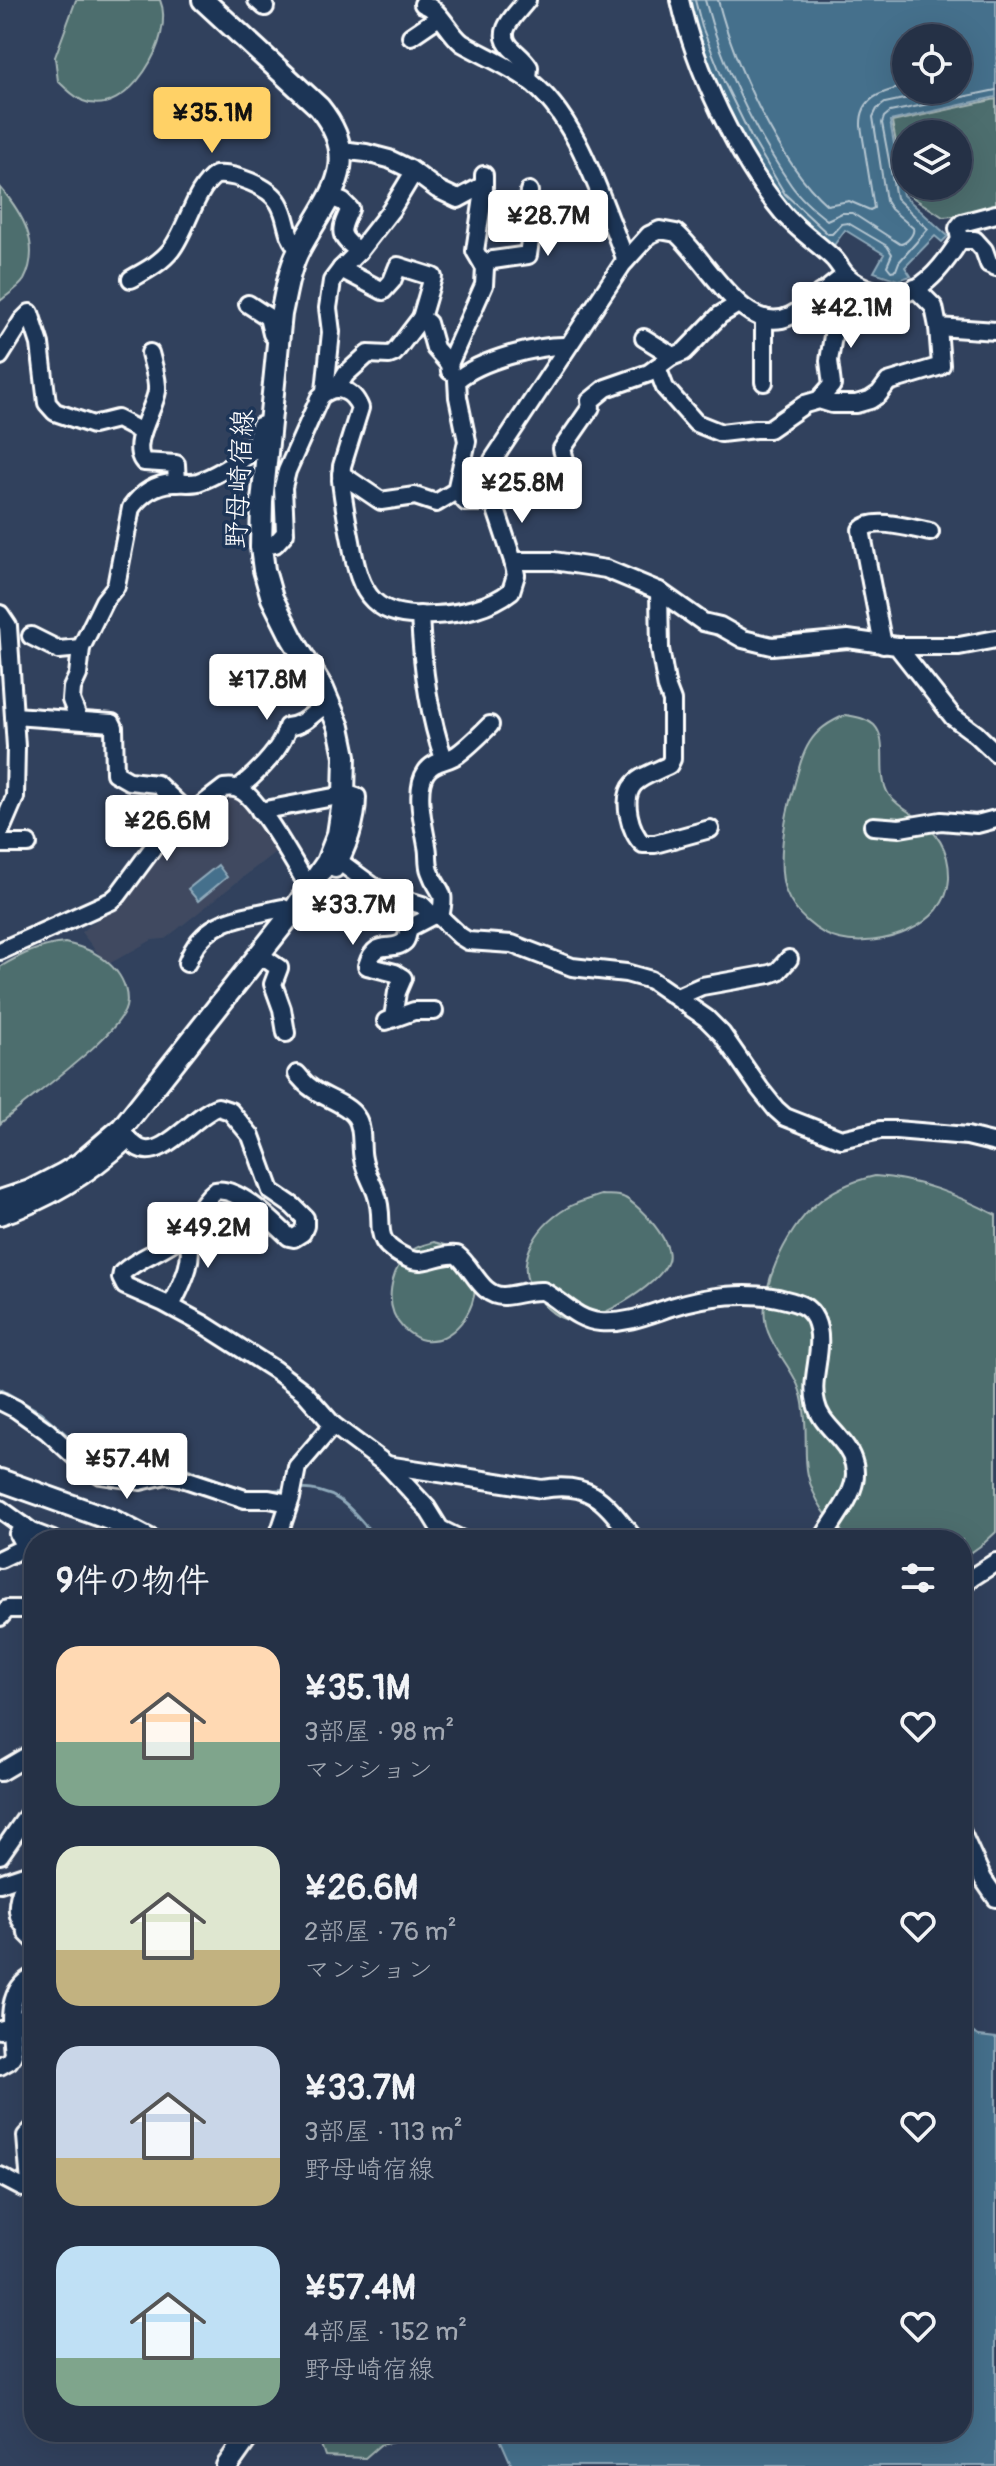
<!DOCTYPE html>
<html lang="ja">
<head>
<meta charset="utf-8">
<style>
	:root { --surface:#253146; --page:#2d394d; --text:#f1f3f6; --muted:#a3a9b3; --line:#424c5f; --accent:#ffd166 }
	body { margin:0; font-family:Pangolin,"Klee One",sans-serif; background:var(--page); color:var(--text); height:100vh; display:flex; flex-direction:column; font-size:30px; white-space:nowrap }
	* { box-sizing:border-box; margin:0 }
	p { font-size:26px; color:var(--muted) }
	.icon { flex:none; width:44px; height:44px; fill:none; stroke:currentColor; stroke-width:2; stroke-linecap:round; stroke-linejoin:round }
	.map { position:relative; flex:1; overflow:hidden }
	.drawer { position:absolute; left:24px; top:1530px; width:948px; height:912px; display:flex; flex-direction:column; background:var(--surface); border-radius:32px; box-shadow:0 8px 32px #0002,0 0 0 2px var(--line) }
	.drawer>* { flex:none }
	.tools { position:absolute; left:892px; top:24px; display:grid; gap:16px }
	.tools a { display:grid; place-items:center; width:80px; height:80px; border-radius:50%; background:var(--surface); box-shadow:0 8px 32px #0002,0 0 0 2px var(--line); font-size:40px }
	.price { position:absolute; translate:-50% -68px; padding:0 18px; border-radius:8px; background:#fff; color:#222; font-size:26px; line-height:52px; filter:drop-shadow(0 2px 4px #0008) }
	.price::after { content:''; position:absolute; left:50%; top:48px; width:24px; height:18px; margin-left:-12px; background:inherit; clip-path:polygon(0 0,100% 0,50% 100%) }
	.price.on { background:var(--accent); color:#111 }
	ul { padding:0; list-style:none }
	li { display:flex; align-items:center; gap:24px; height:200px; padding:0 32px }
	li span { display:grid; place-items:center; flex:none; width:224px; height:160px; border-radius:24px; color:#555 }
	li>.icon { margin-inline-start:auto }
	span .icon { width:96px; height:96px; fill:#fffc; stroke-width:1 }
	li b { font-size:34px }
	h2 { display:flex; justify-content:space-between; align-items:center; height:96px; padding:0 32px; font-size:34px }
	.map>svg:first-child { display:block }
</style>
</head>
<body>
<div class="map">
<svg width="996" height="2466" viewBox="0 0 996 2466">
	<rect width="100%" height="100%" fill="#31415d"/>
	<filter id="ink" filterUnits="userSpaceOnUse"><feTurbulence type="fractalNoise" baseFrequency=".0125" numOctaves="2"/><feDisplacementMap in="SourceGraphic" scale="16" xChannelSelector="R" yChannelSelector="G"/><feConvolveMatrix kernelMatrix="1 2 1 2 8 2 1 2 1" color-interpolation-filters="sRGB"/></filter>
	<g filter="url(#ink)">
		<!-- built -->
		<polygon fill="#3f4a61" points="234,795 244,800 279,849 165,939 152,940 107,965 81,932 122,901 160,851 182,830 222,799"/>
		<!-- green -->
		<g fill="#4e6e6e" stroke="#a6b6b6" stroke-width="2" fill-rule="evenodd">
			<path d="M76,0H160C176,37 128,120 83,101C73,96 65,88 58,81L55,57Z"/>
			<path d="M996,99V210L975,214L943,217L906,193L892,122ZM906,134H958V186H906Z"/>
			<path d="M0,187C22,213 42,245 24,280C19,288 7,295 0,301Z"/>
			<path d="M846,715C856,717 866,718 874,725C890,742 875,773 889,795C895,803 904,809 912,814C937,831 950,849 949,879C947,927 879,949 839,939C817,934 794,913 786,892C776,865 785,817 793,790C803,752 807,730 846,715Z"/>
			<path d="M65,943C87,948 102,954 117,972C124,981 129,995 126,1007C120,1035 25,1101 0,1124V967C20,955 40,945 65,943Z"/>
			<path d="M875,1176C919,1179 957,1195 996,1215V1532L983,1544L962,1559V1540H853C840,1532 831,1522 823,1510C796,1468 811,1447 803,1403C798,1373 778,1358 768,1332C754,1295 787,1229 815,1205C832,1190 852,1181 875,1176Z"/>
			<path d="M601,1195C609,1196 618,1194 625,1198C640,1206 674,1242 668,1261C661,1285 591,1327 567,1320C555,1317 546,1308 538,1299C510,1266 535,1227 567,1208C577,1202 589,1199 601,1195Z"/>
			<path d="M434,1242C441,1244 451,1246 457,1251C463,1258 474,1274 475,1283C477,1310 452,1344 424,1340C416,1339 409,1333 403,1328C382,1306 390,1269 411,1251C417,1246 426,1244 434,1242Z"/>
			<polygon points="325,2432 406,2432 403,2440 380,2445 365,2458 325,2456 320,2442"/>
		</g>
		<!-- water -->
		<g fill="#45708c" stroke="#8fa9ba" stroke-width="2" fill-rule="evenodd">
			<path d="M687,0H996V97L890,121L903,195L948,236L942,242L935,236L905,267L911,276L898,280L874,272L884,254L845,230L832,248L778,199L744,141L717,86L694,29ZM906,38H958V90H906Z"/>
			<polygon points="218,865 227,877 198,901 188,889"/>
			<polygon points="962,2026 979,2036 996,2038 996,2466 512,2466 497,2432 962,2432"/>
		</g>
		<g fill="none" stroke-linecap="round" stroke-linejoin="round">
			<!-- shore -->
			<g stroke="#b5c6d1" stroke-width="2">
				<polyline points="695,0 702,27 724,82 751,137 785,194 828,234 832,234 841,224 848,223 887,246 892,254 887,266 891,271 896,270 899,262 928,229 896,198 882,123 884,117 890,112 996,90"/>
				<path d="M705,0C722,64 753,130 791,185C800,198 814,210 827,220L842,213H852L900,244C906,244 915,234 913,228L891,209L886,201L873,117L877,109L885,103L945,90"/>
				<path d="M718,0C734,63 778,162 827,205L849,201L870,210L874,208L861,126C860,97 882,92 906,86"/>
			</g>
			<!-- stream -->
			<g stroke="#8fa9ba" stroke-width="3">
				<polyline points="0,1389 40,1412 83,1449 112,1466 143,1471 170,1465 188,1469 251,1492 289,1489"/>
				<path d="M300,1489C343,1490 352,1512 378,1540"/>
			</g>
			<defs>
				<g id="minor">
					<polyline points="257,0 265,7"/>
					<path d="M527,0C516,15 494,31 511,48C518,55 524,59 529,67L528,80"/>
					<path d="M680,0C695,69 737,158 782,212C796,229 816,242 832,257C838,262 841,270 847,276C860,288 886,297 904,293C928,288 948,259 960,240L958,228L962,223L996,214"/>
					<path d="M423,4C440,9 448,32 462,43C483,55 507,65 527,79C579,117 602,203 626,260"/>
					<polyline points="411,36 439,17"/>
					<polyline points="341,150 366,153 389,159 410,169 437,189 458,199 484,185"/>
					<path d="M330,197L343,202L350,209C339,232 338,236 359,251"/>
					<polyline points="960,240 975,240 984,250 989,264 996,267"/>
					<polyline points="483,264 493,260 528,255 534,213 528,207 529,191"/>
					<polyline points="341,269 383,291 392,281 398,266 433,277 421,318"/>
					<path d="M131,279C145,271 161,263 171,250C187,230 195,188 216,175C234,173 269,186 279,203C289,220 284,233 299,250"/>
					<polyline points="915,288 934,307 938,327"/>
					<polyline points="248,304 268,317 272,334 278,339"/>
					<polyline points="644,338 673,356"/>
					<path d="M150,353C153,365 158,379 157,391C154,411 129,445 144,462L176,464L177,483"/>
					<polyline points="0,356 22,321 30,313 40,344 47,403 55,412 93,425 117,419 142,432"/>
					<polyline points="449,364 484,285 485,268 475,251 484,191 484,175"/>
					<polyline points="657,367 665,388 696,423 721,433 755,429 769,429 805,404 819,400 832,404 856,404 870,400 879,394 888,382 938,367 941,365 938,327 996,331"/>
					<polyline points="764,382 764,318"/>
					<polyline points="337,388 346,374 368,354 389,355 394,353 421,318 428,323 435,348 449,364 450,371"/>
					<polyline points="325,391 331,332 328,308 332,281 341,269 359,251 391,210 414,172"/>
					<polyline points="819,400 832,385 829,361 835,323 820,293"/>
					<polyline points="565,460 562,449 591,407 590,401 606,388 649,373 671,357 684,352 720,315 738,304"/>
					<polyline points="341,474 381,501 415,496 436,503 456,491 466,502 493,502"/>
					<path d="M456,491L467,441L458,397L457,380C480,360 538,345 567,346"/>
					<path d="M261,547L275,544L285,533L283,487L287,471L320,397C335,382 353,390 360,408L342,466L341,480C343,501 347,521 351,541C360,597 374,619 435,615C460,614 491,607 511,591L516,575L513,561L489,488V474L493,460L622,265L649,235L660,230L676,233C705,257 744,338 790,316C810,306 828,287 846,275"/>
					<polyline points="513,561 554,561 606,569 659,591 703,622 720,626 743,639 772,646 848,639 897,646 953,717 976,734 996,753"/>
					<path d="M659,591L660,649L667,688L672,701V759L669,765C658,771 642,775 634,784C621,798 630,833 643,844H655L710,829"/>
					<polyline points="0,614 8,626 16,747 15,797 0,832"/>
					<path d="M420,615C422,663 428,713 444,759"/>
					<polyline points="31,636 59,650 81,648"/>
					<path d="M883,645L861,530C873,516 914,529 930,532"/>
					<polyline points="897,646 959,646 996,639"/>
					<polyline points="14,716 112,723 114,727 115,773 129,781 157,784 189,814"/>
					<path d="M79,720L71,700L72,688L78,675L81,648L104,601L116,586L131,508C141,494 155,484 173,483C181,482 190,484 198,482C218,475 236,463 253,451L260,426L270,423"/>
					<path d="M239,788C257,773 282,750 287,727C308,724 311,712 329,703"/>
					<path d="M260,811L344,795H351L357,797C357,821 347,850 335,869"/>
					<polyline points="873,826 900,828 941,821 977,824 996,819"/>
					<polyline points="0,844 28,844"/>
					<polyline points="340,862 374,887 396,897 422,905 431,914 440,917 460,936 468,941 512,944 572,967 626,973 651,980 706,1018 722,1034 760,1089 776,1109 785,1117 841,1139 880,1130 896,1130 967,1136 996,1143"/>
					<path d="M440,917C447,886 438,895 430,871C427,863 429,854 427,846C424,827 414,789 426,772C434,760 447,762 458,754C469,746 480,735 490,725"/>
					<path d="M0,951L111,901L118,895L155,845L168,831L224,788C231,787 236,787 242,791C261,802 296,867 310,889"/>
					<polyline points="260,955 279,968 273,984 282,1009 286,1033"/>
					<path d="M187,963C204,917 241,918 283,908L292,913"/>
					<polyline points="677,997 702,986 770,974 778,971 789,959"/>
					<path d="M393,1018L397,992L403,978L395,973L367,966C376,936 392,954 405,941C408,937 407,932 409,928L434,915"/>
					<polyline points="386,1021 414,1011 434,1011"/>
					<path d="M297,1074C301,1078 305,1084 310,1087C323,1098 347,1103 356,1117C364,1128 360,1147 363,1159C365,1171 372,1182 376,1193C388,1226 366,1240 409,1259C425,1266 441,1252 457,1255C473,1267 481,1297 504,1296C517,1295 529,1290 543,1291C562,1301 576,1320 600,1322C626,1324 647,1315 671,1307C706,1296 749,1290 786,1300C798,1303 809,1306 815,1319C827,1346 809,1376 816,1403C819,1418 830,1427 839,1438C875,1478 842,1504 822,1540"/>
					<path d="M119,1131C125,1136 132,1144 139,1148C162,1161 196,1113 218,1107L230,1111L251,1136L271,1191L293,1206L305,1218V1226L302,1233L294,1238L289,1237C273,1222 238,1186 215,1191C199,1203 196,1224 181,1236C163,1251 139,1257 122,1273L121,1278L125,1286L164,1303L203,1324L275,1370L304,1392L333,1425L387,1465L427,1508L440,1529L462,1540"/>
					<path d="M0,1216C50,1200 90,1174 128,1139"/>
					<path d="M171,1306C182,1284 198,1256 185,1232"/>
					<polyline points="0,1401 16,1409 47,1431 84,1465 101,1475 140,1481 166,1475 179,1477 245,1499 269,1499 289,1503"/>
					<path d="M387,1465L542,1489C593,1480 606,1504 635,1540"/>
					<polyline points="0,1509 32,1532 53,1540"/>
					<polyline points="277,1540 291,1498 297,1467 333,1425"/>
					<polyline points="0,1559 25,1547 18,1534 24,1526"/>
					<polyline points="962,1584 996,1562"/>
					<polyline points="0,1617 7,1609 27,1609"/>
					<polyline points="0,1772 34,1752"/>
					<polyline points="962,1833 983,1879 996,1898"/>
					<polyline points="0,1855 34,1806"/>
					<path d="M34,1882L21,1891C16,1906 16,1917 27,1929V1933L34,1940"/>
					<polyline points="0,1883 27,1874 34,1877"/>
					<polyline points="0,2030 11,2027 34,2011"/>
					<path d="M0,2066L9,2061L13,2055C11,2028 4,1990 34,1976"/>
					<polyline points="0,2176 23,2188 30,2184 26,2136 34,2128"/>
				</g>
				<g id="major">
					<path d="M0,1201L30,1191L63,1174L81,1163L122,1128L292,913L327,862L338,834L344,795L345,756L339,727L323,689L292,638L272,598L264,570L261,547L262,502L281,314C286,292 289,268 300,248C328,196 365,164 319,107L203,0"/>
					<polyline points="0,1480 112,1520 150,1540"/>
					<polyline points="227,2466 251,2432"/>
				</g>
			</defs>
			<!-- minor casing -->
			<use href="#minor" stroke="#fff" stroke-width="22"/>
			<!-- major casing -->
			<use href="#major" stroke="#fff" stroke-width="26"/>
			<!-- minor -->
			<use href="#minor" stroke="#1d3557" stroke-width="16"/>
			<!-- major -->
			<use href="#major" stroke="#1d3557" stroke-width="20"/>
		</g>
	</g>
	<g text-anchor="middle" dominant-baseline="central" stroke-width="7" stroke-linejoin="round" paint-order="stroke">
		<!-- street labels -->
		<g font-size="28" fill="#fff" stroke="#1d3557">
			<text transform="translate(240 479) rotate(-87)">野母崎宿線</text>
		</g>
	</g>
</svg>
<div class="tools">
<a><svg class="icon" aria-label="locate" viewBox="0 0 24 24"><circle cx="12" cy="12" r="6"/><path d="M12 2v4M12 18v4M2 12h4M18 12h4"/></svg></a>
<a><svg class="icon" aria-label="layers" viewBox="0 0 24 24"><path d="M12 4l9 5-9 5-9-5zM3 14l9 5 9-5"/></svg></a>
</div>
<b class="price on" style="left:212px;top:155px">¥35.1M</b>
<b class="price" style="left:548px;top:258px">¥28.7M</b>
<b class="price" style="left:851px;top:350px">¥42.1M</b>
<b class="price" style="left:522px;top:525px">¥25.8M</b>
<b class="price" style="left:267px;top:722px">¥17.8M</b>
<b class="price" style="left:167px;top:863px">¥26.6M</b>
<b class="price" style="left:353px;top:947px">¥33.7M</b>
<b class="price" style="left:208px;top:1270px">¥49.2M</b>
<b class="price" style="left:127px;top:1501px">¥57.4M</b>
<section class="drawer">
<h2>9件の物件<svg class="icon" aria-label="filters" viewBox="0 0 24 24"><path d="M4 7h16M4 17h16"/><circle cx="9" cy="7" r="2"/><circle cx="15" cy="17" r="2"/></svg></h2>
<ul>
<li><span style="background:linear-gradient(#ffd9b3 60%,#7fa58c 0)"><svg class="icon" aria-label="home" viewBox="0 0 24 24"><path d="M3 11l9-7 9 7M6 9v11h12V9"/></svg></span><div><b>¥35.1M</b><p>3部屋 · 98 m²</p><p>マンション</p></div><svg class="icon" aria-label="heart" viewBox="0 0 24 24"><path d="M12 20l-8-8c-3-5 5-10 8-4 3-6 11-1 8 4z"/></svg></li>
<li><span style="background:linear-gradient(#dfe7d0 65%,#c2b280 0)"><svg class="icon" aria-label="home" viewBox="0 0 24 24"><path d="M3 11l9-7 9 7M6 9v11h12V9"/></svg></span><div><b>¥26.6M</b><p>2部屋 · 76 m²</p><p>マンション</p></div><svg class="icon" aria-label="heart" viewBox="0 0 24 24"><path d="M12 20l-8-8c-3-5 5-10 8-4 3-6 11-1 8 4z"/></svg></li>
<li><span style="background:linear-gradient(#c9d6e8 70%,#c2b280 0)"><svg class="icon" aria-label="home" viewBox="0 0 24 24"><path d="M3 11l9-7 9 7M6 9v11h12V9"/></svg></span><div><b>¥33.7M</b><p>3部屋 · 113 m²</p><p>野母崎宿線</p></div><svg class="icon" aria-label="heart" viewBox="0 0 24 24"><path d="M12 20l-8-8c-3-5 5-10 8-4 3-6 11-1 8 4z"/></svg></li>
<li><span style="background:linear-gradient(#bfe0f5 70%,#7fa58c 0)"><svg class="icon" aria-label="home" viewBox="0 0 24 24"><path d="M3 11l9-7 9 7M6 9v11h12V9"/></svg></span><div><b>¥57.4M</b><p>4部屋 · 152 m²</p><p>野母崎宿線</p></div><svg class="icon" aria-label="heart" viewBox="0 0 24 24"><path d="M12 20l-8-8c-3-5 5-10 8-4 3-6 11-1 8 4z"/></svg></li>
</ul>
</section>
</div>
</body>
</html>
